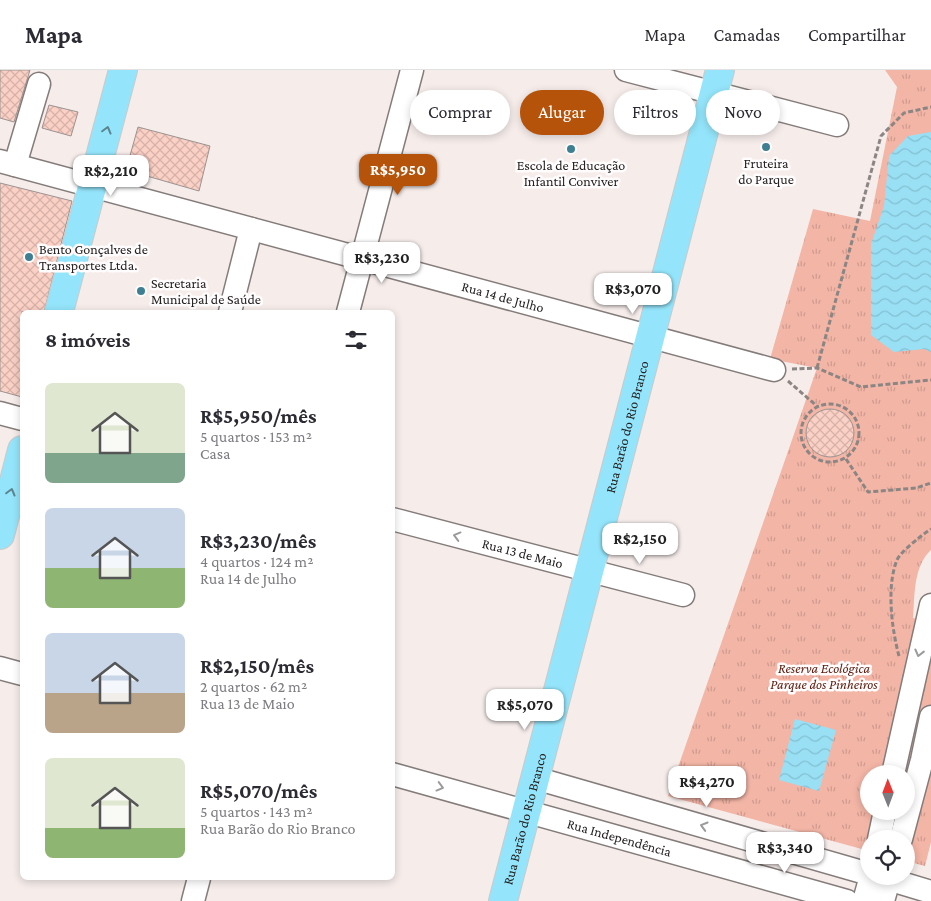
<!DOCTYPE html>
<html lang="pt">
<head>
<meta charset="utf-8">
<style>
	:root { --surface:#fff; --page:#f7f7f7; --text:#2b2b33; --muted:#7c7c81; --line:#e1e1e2; --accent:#b45309 }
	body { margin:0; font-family:"Crimson Pro",serif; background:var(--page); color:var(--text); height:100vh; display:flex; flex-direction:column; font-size:19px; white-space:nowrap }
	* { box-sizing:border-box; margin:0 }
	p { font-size:16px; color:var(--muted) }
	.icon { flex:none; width:28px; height:28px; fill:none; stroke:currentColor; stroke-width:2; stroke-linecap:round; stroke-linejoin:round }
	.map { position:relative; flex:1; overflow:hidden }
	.side { position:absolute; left:20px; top:240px; width:375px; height:570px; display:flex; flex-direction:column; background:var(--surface); border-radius:8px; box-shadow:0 2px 8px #0003 }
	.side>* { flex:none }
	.guide { position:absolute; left:410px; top:20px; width:445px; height:45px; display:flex; gap:10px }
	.needle { width:32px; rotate:359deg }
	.buttons { position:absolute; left:860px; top:695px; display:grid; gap:10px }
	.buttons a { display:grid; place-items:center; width:55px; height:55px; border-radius:50%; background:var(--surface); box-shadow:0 2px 8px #0003; font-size:25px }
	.price { position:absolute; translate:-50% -42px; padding:0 11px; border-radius:10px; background:#fff; color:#222; font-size:16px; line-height:32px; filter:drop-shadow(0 1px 2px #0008) }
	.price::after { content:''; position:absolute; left:50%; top:30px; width:15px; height:11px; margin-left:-8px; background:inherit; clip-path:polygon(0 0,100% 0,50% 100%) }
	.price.on { background:var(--accent); color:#fff }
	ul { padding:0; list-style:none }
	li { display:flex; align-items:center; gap:15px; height:125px; padding:0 25px }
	li span { display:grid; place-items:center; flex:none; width:140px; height:100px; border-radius:8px; color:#555 }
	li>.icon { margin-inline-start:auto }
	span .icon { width:60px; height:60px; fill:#fffc; stroke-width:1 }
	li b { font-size:21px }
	h2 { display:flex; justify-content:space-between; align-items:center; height:60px; padding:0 25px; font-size:21px }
	.tag { padding:0 18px; border-radius:22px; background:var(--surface); box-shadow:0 2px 8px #0003; font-size:18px; line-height:45px }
	.tag.on { background:var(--accent); color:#fff }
	header { display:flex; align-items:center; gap:30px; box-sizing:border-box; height:70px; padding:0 25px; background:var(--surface); border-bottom:1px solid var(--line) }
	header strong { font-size:24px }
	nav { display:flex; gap:28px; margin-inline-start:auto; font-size:18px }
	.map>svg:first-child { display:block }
</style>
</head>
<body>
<header>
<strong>Mapa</strong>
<nav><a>Mapa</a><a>Camadas</a><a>Compartilhar</a></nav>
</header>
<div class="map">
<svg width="931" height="831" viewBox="0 0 931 831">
	<defs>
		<pattern id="park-tufts" width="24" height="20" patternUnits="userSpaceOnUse" patternTransform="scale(1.25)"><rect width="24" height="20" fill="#f3b5a6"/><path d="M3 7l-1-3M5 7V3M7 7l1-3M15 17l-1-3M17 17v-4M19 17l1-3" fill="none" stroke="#d09b8f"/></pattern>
		<pattern id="water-waves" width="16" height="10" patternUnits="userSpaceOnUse" patternTransform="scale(1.25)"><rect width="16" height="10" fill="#99e0f5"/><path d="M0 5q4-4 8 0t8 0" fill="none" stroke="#84c0d2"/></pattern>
		<pattern id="building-cross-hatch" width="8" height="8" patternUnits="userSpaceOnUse" patternTransform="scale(1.25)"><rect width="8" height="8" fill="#fbd0c5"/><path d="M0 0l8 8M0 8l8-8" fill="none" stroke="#d7b2a9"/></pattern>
	</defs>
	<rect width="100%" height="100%" fill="#f6edeb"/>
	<!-- park -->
	<path fill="url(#park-tufts)" fill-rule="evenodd" d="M885,0H931V480C913,497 915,525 913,548L931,551V772L925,796L906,791V769H869V781L668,726L817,298L770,289L813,139L870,151L897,17ZM869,704H906V741H869Z"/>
	<!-- water -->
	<g fill="url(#water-waves)">
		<polygon points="931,62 931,282 924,279 894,282 871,265 871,174 884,136 889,86 908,66"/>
		<polygon points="795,649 836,660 819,721 779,710"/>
	</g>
	<!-- building -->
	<g fill="url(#building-cross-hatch)" stroke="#9b9391">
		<polygon points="0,0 30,0 14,52 0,48"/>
		<polygon points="49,35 78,42 71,66 42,58"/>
		<polygon points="138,57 210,76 199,121 126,100"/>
		<polygon points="0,113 72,131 44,242 22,242 22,327 0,321"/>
		<circle cx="830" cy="363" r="24"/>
	</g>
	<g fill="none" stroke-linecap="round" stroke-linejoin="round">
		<defs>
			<g id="minor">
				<polyline points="626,0 837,55"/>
				<path id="s1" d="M0,91L774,300"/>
				<polyline points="15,95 39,14"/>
				<polyline points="230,242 251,159"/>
				<polyline points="348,242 412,0"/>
				<polyline points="0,343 22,349"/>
				<path id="s2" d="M392,449L683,525"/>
				<polyline points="0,598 22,604"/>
				<path id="s3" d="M392,704L847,831"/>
				<polyline points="893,704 931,535"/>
				<polyline points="535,708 869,804"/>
				<polyline points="879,769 885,741"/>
				<polyline points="901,769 922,690 931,647"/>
				<polyline points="878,806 931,822"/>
				<polyline points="193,831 199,808"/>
				<polyline points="864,831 871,806"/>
				<polyline points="883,831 890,806"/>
			</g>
			<g id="major">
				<polyline points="59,242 123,0"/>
				<polyline points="0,465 22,380"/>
				<path id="s4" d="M503,831L720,0"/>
			</g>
		</defs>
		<!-- minor casing -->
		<use href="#minor" stroke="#847c7a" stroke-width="25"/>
		<!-- major casing -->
		<use href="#major" stroke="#cacac9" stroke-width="30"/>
		<!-- path -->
		<g stroke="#8b8583" stroke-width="3" stroke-dasharray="5 2.5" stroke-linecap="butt">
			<polyline points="817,298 881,66 904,43 931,37"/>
			<polyline points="792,299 817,298 861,317 931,310"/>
			<polyline points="788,311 818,337"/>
			<circle cx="830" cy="363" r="29"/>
			<polyline points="846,389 868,422 916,418 931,413"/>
			<path d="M899,586C892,560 886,517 897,490C900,482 923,464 931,459"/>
		</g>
		<!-- minor -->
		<use href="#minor" stroke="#fff" stroke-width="22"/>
		<!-- major -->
		<use href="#major" stroke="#94e5fb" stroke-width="28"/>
	</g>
	<!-- one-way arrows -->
	<defs><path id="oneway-chevron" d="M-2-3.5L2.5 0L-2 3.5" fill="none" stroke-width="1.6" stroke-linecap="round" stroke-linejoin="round" transform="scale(1.25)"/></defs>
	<g stroke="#5c838e">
		<use href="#oneway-chevron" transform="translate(107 60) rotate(-75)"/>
		<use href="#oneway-chevron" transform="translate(11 422) rotate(-75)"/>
	</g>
	<g stroke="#9c9b9b">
		<use href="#oneway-chevron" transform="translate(457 466) rotate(-165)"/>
		<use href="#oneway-chevron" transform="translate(919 583) rotate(104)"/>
		<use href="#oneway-chevron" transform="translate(440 717) rotate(15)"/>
		<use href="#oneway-chevron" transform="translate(704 756) rotate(-164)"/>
	</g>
	<!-- markers -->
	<g fill="#3e7f92" stroke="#fefcfc" stroke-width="2">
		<circle cx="766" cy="77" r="5"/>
		<circle cx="571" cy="79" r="5"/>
		<circle cx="29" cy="187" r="5"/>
		<circle cx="141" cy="221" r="5"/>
	</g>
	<g text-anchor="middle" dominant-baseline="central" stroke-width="5" stroke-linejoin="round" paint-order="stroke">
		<!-- poi labels -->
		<g font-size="14" fill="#242120" stroke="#fefcfc">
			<text x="766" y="93">Fruteira<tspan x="766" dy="16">do Parque</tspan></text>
			<text x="571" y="95">Escola de Educação<tspan x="571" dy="16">Infantil Conviver</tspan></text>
			<text x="39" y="179" text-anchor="start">Bento Gonçalves de<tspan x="39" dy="16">Transportes Ltda.</tspan></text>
			<text x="151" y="213" text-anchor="start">Secretaria<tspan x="151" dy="16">Municipal de Saúde</tspan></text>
		</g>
		<!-- street labels -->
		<g font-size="14" fill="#242120" stroke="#fefcfc">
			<text stroke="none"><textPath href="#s1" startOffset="521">Rua 14 de Julho</textPath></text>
			<text stroke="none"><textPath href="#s4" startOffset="490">Rua Barão do Rio Branco</textPath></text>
			<text stroke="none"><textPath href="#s2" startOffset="135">Rua 13 de Maio</textPath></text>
			<text stroke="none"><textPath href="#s4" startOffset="85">Rua Barão do Rio Branco</textPath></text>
			<text stroke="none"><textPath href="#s3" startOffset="236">Rua Independência</textPath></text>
		</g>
		<!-- park labels -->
		<g font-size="14" font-style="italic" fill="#5e2012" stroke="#fefcfc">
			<text x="824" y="598">Reserva Ecológica<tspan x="824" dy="16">Parque dos Pinheiros</tspan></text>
		</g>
	</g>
</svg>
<div class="buttons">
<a><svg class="needle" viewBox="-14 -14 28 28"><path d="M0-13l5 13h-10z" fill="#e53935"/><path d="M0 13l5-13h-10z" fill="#7c7c81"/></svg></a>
<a><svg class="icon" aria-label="locate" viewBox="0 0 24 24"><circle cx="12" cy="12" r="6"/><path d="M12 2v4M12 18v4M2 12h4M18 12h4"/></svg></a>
</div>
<b class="price on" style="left:398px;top:126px">R$5,950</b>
<b class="price" style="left:111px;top:127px">R$2,210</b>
<b class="price" style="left:382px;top:214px">R$3,230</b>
<b class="price" style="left:633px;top:245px">R$3,070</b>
<b class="price" style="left:640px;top:495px">R$2,150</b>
<b class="price" style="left:525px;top:661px">R$5,070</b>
<b class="price" style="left:707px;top:738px">R$4,270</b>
<b class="price" style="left:785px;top:804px">R$3,340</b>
<div class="guide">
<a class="tag">Comprar</a>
<a class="tag on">Alugar</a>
<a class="tag">Filtros</a>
<a class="tag">Novo</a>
</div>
<section class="side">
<h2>8 imóveis<svg class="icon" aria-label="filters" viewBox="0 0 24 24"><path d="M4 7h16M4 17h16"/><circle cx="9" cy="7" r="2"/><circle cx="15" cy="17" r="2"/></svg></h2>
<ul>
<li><span style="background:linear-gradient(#dfe7d0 70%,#7fa58c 0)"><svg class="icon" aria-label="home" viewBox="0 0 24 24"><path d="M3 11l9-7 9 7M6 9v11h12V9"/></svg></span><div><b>R$5,950/mês</b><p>5 quartos · 153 m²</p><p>Casa</p></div></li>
<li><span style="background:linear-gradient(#c9d6e8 60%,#8fb573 0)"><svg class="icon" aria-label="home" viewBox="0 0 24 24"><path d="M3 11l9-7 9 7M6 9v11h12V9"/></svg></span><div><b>R$3,230/mês</b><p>4 quartos · 124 m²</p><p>Rua 14 de Julho</p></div></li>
<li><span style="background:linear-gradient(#c9d6e8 60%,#b9a48a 0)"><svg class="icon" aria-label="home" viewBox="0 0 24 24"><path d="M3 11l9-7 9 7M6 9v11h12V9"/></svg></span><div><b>R$2,150/mês</b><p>2 quartos · 62 m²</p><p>Rua 13 de Maio</p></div></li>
<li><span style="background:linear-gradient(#dfe7d0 70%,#8fb573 0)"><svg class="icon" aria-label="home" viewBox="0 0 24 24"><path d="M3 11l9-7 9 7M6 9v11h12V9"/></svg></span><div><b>R$5,070/mês</b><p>5 quartos · 143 m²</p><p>Rua Barão do Rio Branco</p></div></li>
</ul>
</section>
</div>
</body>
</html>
